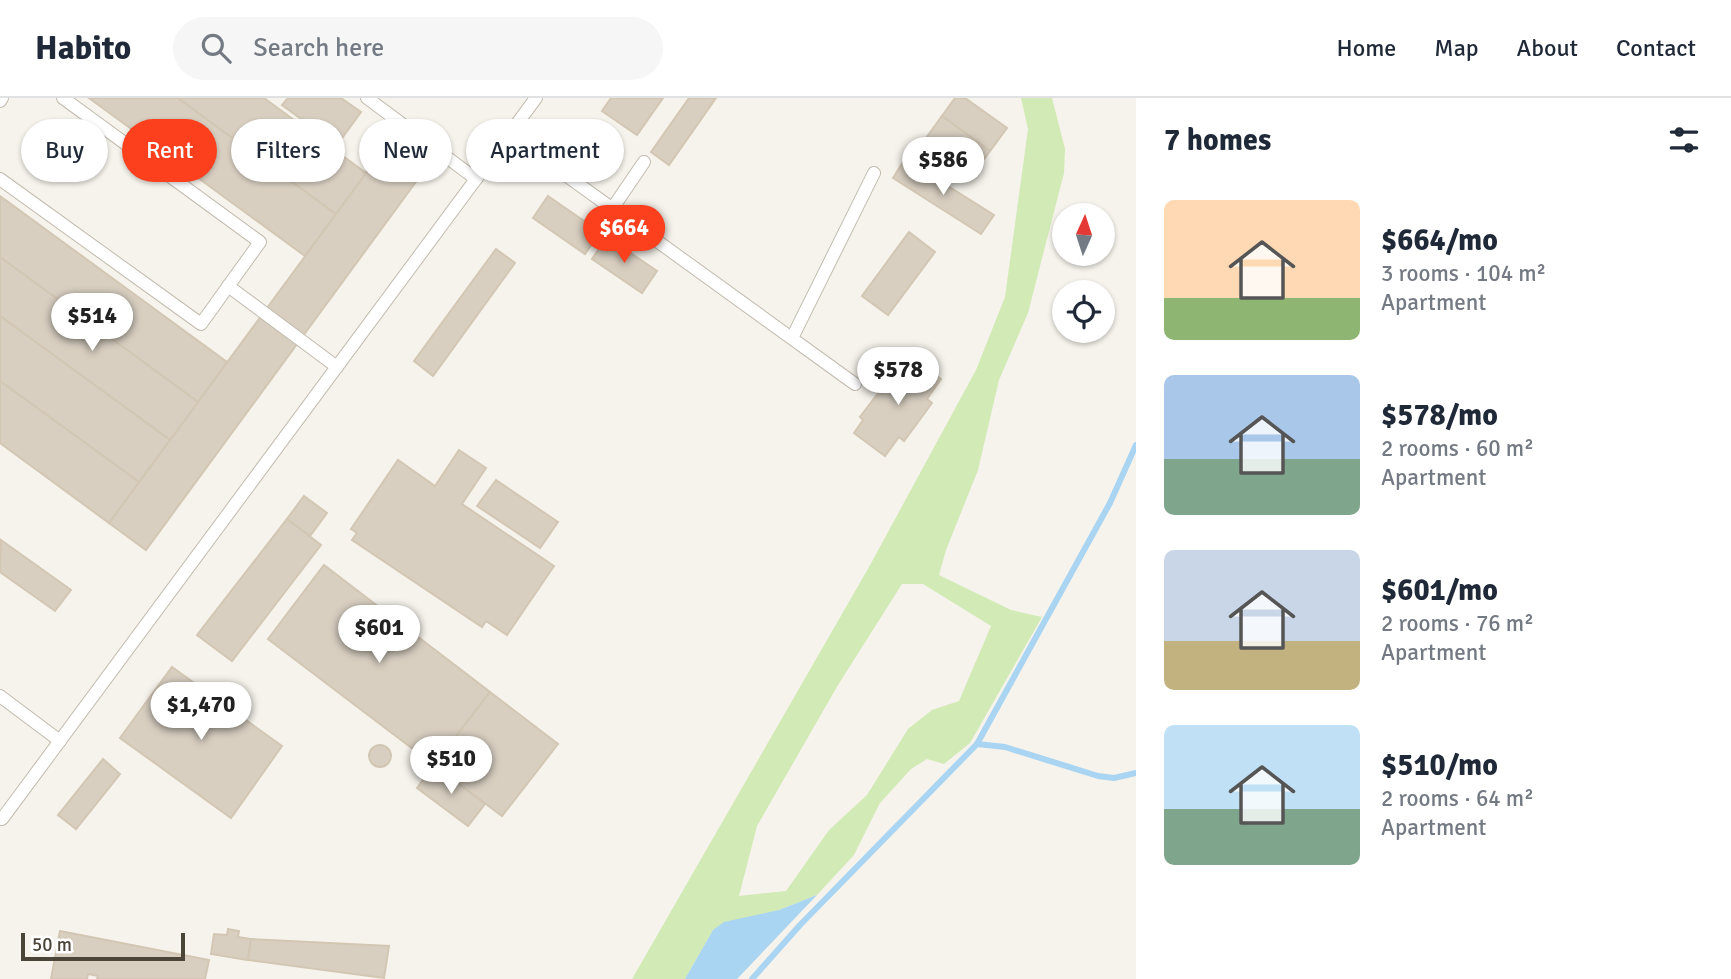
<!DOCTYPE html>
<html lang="en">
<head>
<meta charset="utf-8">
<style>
	:root { --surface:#fff; --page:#f6f6f7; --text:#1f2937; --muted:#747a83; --line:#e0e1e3; --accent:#fc3f1d }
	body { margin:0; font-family:Signika,sans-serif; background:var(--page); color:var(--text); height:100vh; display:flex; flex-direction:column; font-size:26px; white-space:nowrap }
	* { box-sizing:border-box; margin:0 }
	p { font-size:23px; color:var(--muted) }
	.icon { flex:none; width:38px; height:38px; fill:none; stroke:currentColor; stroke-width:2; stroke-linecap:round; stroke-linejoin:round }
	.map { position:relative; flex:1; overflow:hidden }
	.drawer { display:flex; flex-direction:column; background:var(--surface); width:595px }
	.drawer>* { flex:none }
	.top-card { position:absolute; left:21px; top:21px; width:665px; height:63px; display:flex; gap:14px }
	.needle { width:46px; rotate:3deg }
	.buttons { position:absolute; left:1052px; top:105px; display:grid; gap:14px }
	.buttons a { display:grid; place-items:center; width:63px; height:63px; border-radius:50%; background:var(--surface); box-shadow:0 2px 5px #0004; font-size:35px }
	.scale { position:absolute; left:21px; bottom:18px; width:164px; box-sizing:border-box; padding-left:7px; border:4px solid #4b4439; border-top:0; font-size:19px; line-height:24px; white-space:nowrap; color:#4b4439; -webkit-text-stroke:5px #fff; paint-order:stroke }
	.price { position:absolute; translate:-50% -60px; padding:0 16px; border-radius:24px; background:#fff; color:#222; font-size:23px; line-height:46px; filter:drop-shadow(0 2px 4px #0008) }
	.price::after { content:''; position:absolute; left:50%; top:42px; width:21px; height:16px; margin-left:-10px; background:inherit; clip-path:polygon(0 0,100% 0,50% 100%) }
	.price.active { background:var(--accent); color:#fff }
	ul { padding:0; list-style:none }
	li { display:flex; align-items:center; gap:21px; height:175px; padding:0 28px }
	li span { display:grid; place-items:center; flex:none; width:196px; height:140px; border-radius:10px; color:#555 }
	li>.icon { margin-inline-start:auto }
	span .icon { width:84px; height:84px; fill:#fffc; stroke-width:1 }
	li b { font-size:30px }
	h2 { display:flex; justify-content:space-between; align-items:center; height:84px; padding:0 28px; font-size:30px }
	.pill { padding:0 24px; border-radius:32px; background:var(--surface); box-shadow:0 2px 5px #0004; font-size:24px; line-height:63px }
	.pill.active { background:var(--accent); color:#fff }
	header { display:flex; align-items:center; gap:42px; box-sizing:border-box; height:98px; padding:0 35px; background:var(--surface); border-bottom:2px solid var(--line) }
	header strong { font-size:33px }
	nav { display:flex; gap:38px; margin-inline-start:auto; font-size:24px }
	.search { width:490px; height:63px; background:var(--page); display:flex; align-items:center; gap:18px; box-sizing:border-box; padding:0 24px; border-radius:38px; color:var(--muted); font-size:26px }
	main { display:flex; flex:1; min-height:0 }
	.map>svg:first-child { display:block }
</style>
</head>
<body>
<header>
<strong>Habito</strong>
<div class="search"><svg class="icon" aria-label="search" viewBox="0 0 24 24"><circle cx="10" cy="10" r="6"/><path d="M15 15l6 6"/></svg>Search here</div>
<nav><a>Home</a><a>Map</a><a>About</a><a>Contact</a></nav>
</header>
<main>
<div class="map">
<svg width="1136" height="881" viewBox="0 0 1136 881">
	<rect width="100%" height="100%" fill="#f6f3ec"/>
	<!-- green -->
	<path fill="#d2eab5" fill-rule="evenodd" d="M1021,0H1052L1065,51L1064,75L1028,215L999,282L978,372L946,452L939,477L1011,512L1042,519L970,645L944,666L927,661L911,671L880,705L854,757L817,797L779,812L713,832L685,881H632L869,469L976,272L1005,199L1028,31ZM902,486H923L991,528L959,603L932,612L908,631L867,697L829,732L786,793L739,798L757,728L838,587Z"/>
	<!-- water -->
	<polygon fill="#a9d4f2" points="817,797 737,881 685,881 713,832 724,824 779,812"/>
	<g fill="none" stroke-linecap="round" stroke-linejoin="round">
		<!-- stream -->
		<g stroke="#a9d4f2" stroke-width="6">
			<polyline points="977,646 1005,649 1098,678 1114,680 1136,675"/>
			<polyline points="752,881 800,827 977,646 1110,405 1136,347"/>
		</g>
	</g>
	<!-- building -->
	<g fill="#d8cfc1" stroke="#d3c7b4" stroke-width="2">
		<polygon points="89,0 178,0 336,116 305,158"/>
		<polygon points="178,0 264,0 366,75 336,116"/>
		<polygon points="288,0 341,0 361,14 337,47 282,7"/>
		<polygon points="611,0 663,0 637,37 602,13"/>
		<polygon points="689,0 716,0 669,67 651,54"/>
		<polygon points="955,0 965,0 1007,30 990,53 942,18"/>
		<polygon points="942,18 990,53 974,75 926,40"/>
		<polygon points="395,36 432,62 146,452 109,425"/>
		<polygon points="905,61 994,117 981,136 893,80"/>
		<polygon points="0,98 227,264 198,304 0,159"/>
		<polygon points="548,98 600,134 585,156 533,120"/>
		<polygon points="909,134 935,154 888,217 862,198"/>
		<polygon points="607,139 657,173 642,195 592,161"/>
		<polygon points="496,151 515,165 433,278 414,263"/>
		<polygon points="0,159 198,304 170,342 0,218"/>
		<polygon points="0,218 170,342 139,384 0,283"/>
		<polygon points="909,259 941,281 927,301 932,305 904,343 899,339 885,358 854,335 863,322 860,319 879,294 882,296"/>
		<polygon points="0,283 139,384 109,425 0,345"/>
		<polygon points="459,352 486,370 462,406 554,468 507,537 486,523 482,529 352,442 357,435 351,431 398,362 435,388"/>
		<polygon points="496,382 558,424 540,450 477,408"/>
		<polygon points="304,398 327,415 310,438 287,421"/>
		<polygon points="287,421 321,447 232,563 197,537"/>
		<polygon points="1,442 71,492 55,513 0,474"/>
		<polygon points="324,467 490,594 434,667 268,541"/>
		<polygon points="172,569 282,648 231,720 120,640"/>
		<polygon points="490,594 558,646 502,718 434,667"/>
		<circle cx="380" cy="658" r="11"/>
		<polygon points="103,661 120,676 76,731 58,717"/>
		<polygon points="434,667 485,706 468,728 417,690"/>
		<polygon points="228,831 239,833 238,839 251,841 248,862 211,856 214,836 227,837"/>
		<polygon points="60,833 209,862 205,881 97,881 98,878 88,876 87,881 51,881"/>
		<polygon points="251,841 389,848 384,880 248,862"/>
	</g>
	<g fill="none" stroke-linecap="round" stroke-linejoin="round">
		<defs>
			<g id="lane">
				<polyline points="367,0 476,81"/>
				<polyline points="0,3 2,0"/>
				<polyline points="509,36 855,286"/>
				<polyline points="0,81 201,226 260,144 63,0"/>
				<polyline points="612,111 644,64"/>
				<polyline points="228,188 337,269"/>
				<polyline points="792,240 874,75"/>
				<polyline points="0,598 60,643"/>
				<polyline points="2,721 536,0"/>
			</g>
		</defs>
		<!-- lane casing -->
		<use href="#lane" stroke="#c2bbae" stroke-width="14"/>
		<!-- lane -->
		<use href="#lane" stroke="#fff" stroke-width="12"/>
	</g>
</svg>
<div class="buttons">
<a><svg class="needle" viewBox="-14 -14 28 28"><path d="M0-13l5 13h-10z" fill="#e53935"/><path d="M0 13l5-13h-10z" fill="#747a83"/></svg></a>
<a><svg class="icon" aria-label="locate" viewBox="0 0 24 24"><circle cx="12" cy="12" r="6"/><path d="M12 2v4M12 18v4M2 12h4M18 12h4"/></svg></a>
</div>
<div class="scale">50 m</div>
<b class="price" style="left:943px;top:99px">$586</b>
<b class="price active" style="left:624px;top:167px">$664</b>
<b class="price" style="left:92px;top:255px">$514</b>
<b class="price" style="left:898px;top:309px">$578</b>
<b class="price" style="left:379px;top:567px">$601</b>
<b class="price" style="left:201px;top:644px">$1,470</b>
<b class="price" style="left:451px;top:698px">$510</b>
<div class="top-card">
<a class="pill">Buy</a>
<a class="pill active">Rent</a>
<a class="pill">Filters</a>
<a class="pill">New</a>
<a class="pill">Apartment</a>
</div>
</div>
<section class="drawer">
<h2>7 homes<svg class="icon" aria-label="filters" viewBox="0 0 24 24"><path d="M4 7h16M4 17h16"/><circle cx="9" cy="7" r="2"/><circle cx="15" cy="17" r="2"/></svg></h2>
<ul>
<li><span style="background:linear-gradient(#ffd9b3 70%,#8fb573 0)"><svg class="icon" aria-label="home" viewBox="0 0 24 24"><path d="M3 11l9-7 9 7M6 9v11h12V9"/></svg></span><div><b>$664/mo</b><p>3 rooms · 104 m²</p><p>Apartment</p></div></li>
<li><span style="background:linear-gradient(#a9c7e8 60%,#7fa58c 0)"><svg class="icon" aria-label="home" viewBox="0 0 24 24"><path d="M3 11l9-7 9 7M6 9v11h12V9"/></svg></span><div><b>$578/mo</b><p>2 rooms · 60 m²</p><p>Apartment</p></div></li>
<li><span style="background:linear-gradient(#c9d6e8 65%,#c2b280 0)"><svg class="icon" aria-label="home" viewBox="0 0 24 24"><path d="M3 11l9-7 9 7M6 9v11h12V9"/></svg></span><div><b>$601/mo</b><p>2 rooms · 76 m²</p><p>Apartment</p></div></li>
<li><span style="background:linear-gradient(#bfe0f5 60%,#7fa58c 0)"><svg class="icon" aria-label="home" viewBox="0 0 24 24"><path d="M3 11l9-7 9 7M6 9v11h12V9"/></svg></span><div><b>$510/mo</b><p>2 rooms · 64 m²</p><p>Apartment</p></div></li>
</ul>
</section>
</main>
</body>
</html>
